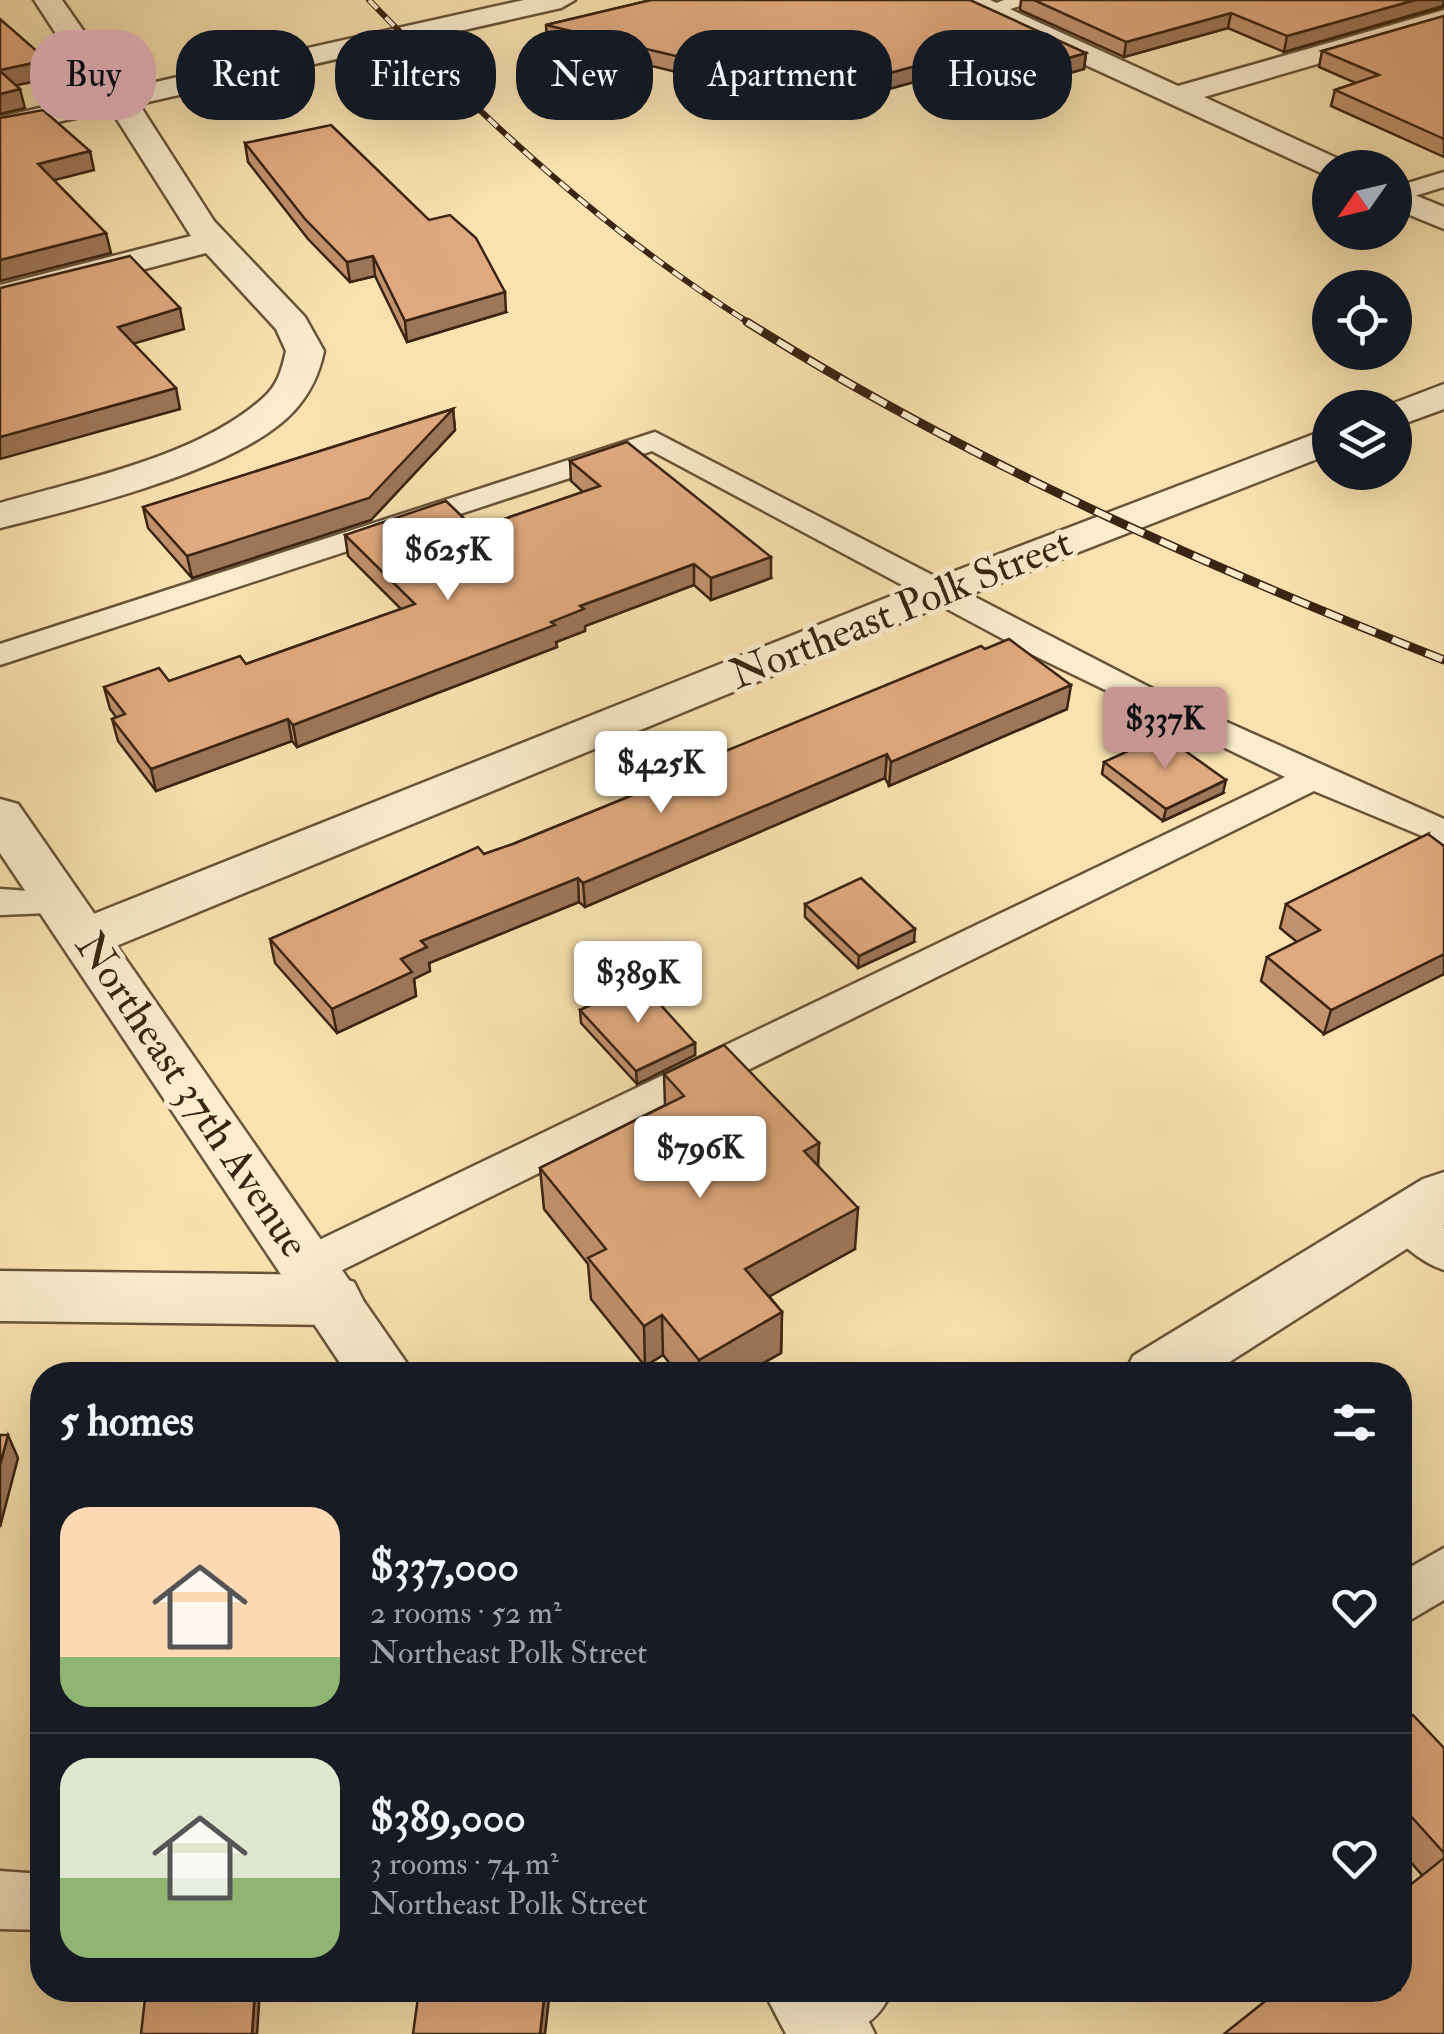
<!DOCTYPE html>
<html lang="en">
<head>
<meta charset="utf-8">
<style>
	:root { --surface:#171b24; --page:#242831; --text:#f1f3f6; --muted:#9ea1a6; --line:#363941; --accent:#c59692 }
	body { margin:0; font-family:"IM FELL Double Pica",serif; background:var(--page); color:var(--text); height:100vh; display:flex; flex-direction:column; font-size:38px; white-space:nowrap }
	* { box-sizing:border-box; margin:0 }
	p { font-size:32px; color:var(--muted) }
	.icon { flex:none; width:55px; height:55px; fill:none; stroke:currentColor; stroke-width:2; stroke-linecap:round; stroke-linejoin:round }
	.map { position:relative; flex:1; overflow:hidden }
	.panel { position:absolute; left:30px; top:1362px; width:1382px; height:640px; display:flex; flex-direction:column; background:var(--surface); border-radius:40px; box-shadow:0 10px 40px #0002 }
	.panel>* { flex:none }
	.banner { position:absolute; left:30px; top:30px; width:1385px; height:90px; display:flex; gap:20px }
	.needle { width:65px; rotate:236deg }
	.buttons { position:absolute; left:1312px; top:150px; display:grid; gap:20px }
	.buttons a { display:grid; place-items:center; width:100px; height:100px; border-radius:50%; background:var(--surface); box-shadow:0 10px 40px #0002; font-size:50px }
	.price { position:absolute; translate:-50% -85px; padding:0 22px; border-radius:10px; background:#fff; color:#222; font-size:32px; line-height:65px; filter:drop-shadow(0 2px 5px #0008) }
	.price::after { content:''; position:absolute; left:50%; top:60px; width:30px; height:22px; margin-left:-15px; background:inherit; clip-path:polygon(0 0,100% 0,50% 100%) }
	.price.current { background:var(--accent); color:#111 }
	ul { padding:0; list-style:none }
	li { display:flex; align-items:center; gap:30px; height:250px; padding:0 30px }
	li+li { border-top:2px solid var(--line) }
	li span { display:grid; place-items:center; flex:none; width:280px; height:200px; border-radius:30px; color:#555 }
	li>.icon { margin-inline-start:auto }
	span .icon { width:120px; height:120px; fill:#fffc; stroke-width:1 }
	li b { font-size:42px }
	h2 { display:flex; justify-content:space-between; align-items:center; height:120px; padding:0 30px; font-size:42px }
	.chip { padding:0 35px; border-radius:40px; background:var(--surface); box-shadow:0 10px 40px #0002; font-size:35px; line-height:90px }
	.chip.current { background:var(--accent); color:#111 }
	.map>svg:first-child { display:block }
</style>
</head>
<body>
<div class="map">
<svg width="1444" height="2034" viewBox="0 0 1444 2034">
	<rect width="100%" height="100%" fill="#f9e2b0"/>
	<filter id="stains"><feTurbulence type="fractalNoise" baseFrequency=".002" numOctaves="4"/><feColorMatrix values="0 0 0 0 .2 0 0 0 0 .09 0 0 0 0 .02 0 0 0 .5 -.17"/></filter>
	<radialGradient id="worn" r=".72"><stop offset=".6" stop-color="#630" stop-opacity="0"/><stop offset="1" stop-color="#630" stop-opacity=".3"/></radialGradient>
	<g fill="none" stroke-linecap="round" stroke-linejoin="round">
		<defs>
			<g id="service">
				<polygon points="1004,0 1038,0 989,16 979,10"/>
				<polygon points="1444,172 1444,187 1395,202 1395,187"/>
				<polygon points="655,432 1155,690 1444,819 1444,845 1314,791 324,1279 308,1284 292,1279 286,1266 292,1253 1285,777 1033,655 652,451 0,665 0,644"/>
				<polygon points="0,889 73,894 79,903 73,912 0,915"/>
				<path d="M1405,1202L1421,1207L1444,1226V1270C1420,1262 1395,1241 1383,1219L1389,1207Z"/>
				<polygon points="1444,1548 1444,1600 1400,1626 1400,1573"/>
				<polygon points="0,1871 42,1874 42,1930 0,1929"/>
				<path d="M811,1990H892C874,2034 844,2034 800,2034L793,2017L802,1996Z"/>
			</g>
			<g id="minor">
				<path d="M34,0H62L124,89L524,0H575L561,8L139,104L214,221L305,317L324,351C319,375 310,394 293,412C239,470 77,509 0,528V503C81,480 200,456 263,398C278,385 282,369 286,351L276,329L206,253L0,307V285L191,236L111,110L0,135V117L96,95Z"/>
				<polygon points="953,0 990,0 1178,86 1444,10 1444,27 1204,97 1343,161 1348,168 1330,168 1330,177 957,6"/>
				<polygon points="1395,187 1444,207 1444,229 1395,209"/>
				<polygon points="1444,384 1444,409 1395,427 1395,408 1381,408"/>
				<polygon points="1330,428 1330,454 951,602 104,951 85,956 66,951 59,938 66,925 921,584"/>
				<polygon points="1444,1172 1444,1225 1209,1375 1124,1375 1133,1356 1423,1179"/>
				<polygon points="0,1271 332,1275 354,1282 363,1300 354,1318 332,1325 0,1321"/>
			</g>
			<g id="tertiary">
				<polygon points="0,799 18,804 415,1375 348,1375 0,853"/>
				<polygon points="763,1990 853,1990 875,2034 786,2034"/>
			</g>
		</defs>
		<!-- service casing -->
		<use href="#service" stroke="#6a5439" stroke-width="5"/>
		<!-- minor casing -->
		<use href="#minor" stroke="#6a5439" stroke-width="5"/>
		<!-- tertiary casing -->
		<use href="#tertiary" stroke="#6a5439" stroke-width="5"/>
		<!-- service -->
		<use href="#service" fill="#fbeccc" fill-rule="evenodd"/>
		<!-- minor -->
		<use href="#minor" fill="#fbeccc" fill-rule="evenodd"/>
		<!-- tertiary -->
		<use href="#tertiary" fill="#fbeccc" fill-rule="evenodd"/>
		<defs>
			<path id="rail-far1" d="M369,0C485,121 609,235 751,324"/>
			<path id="rail" d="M747,322C965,460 1204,565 1444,660"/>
		</defs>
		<!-- rail-far1 casing -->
		<use href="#rail-far1" stroke="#3b2411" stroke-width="6"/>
		<!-- rail casing -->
		<use href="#rail" stroke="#3b2411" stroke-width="9"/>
		<!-- rail-far1 -->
		<use href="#rail-far1" stroke="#fbeccc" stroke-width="4" stroke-dasharray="12" stroke-linecap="butt"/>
		<!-- rail -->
		<use href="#rail" stroke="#fbeccc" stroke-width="6" stroke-dasharray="18" stroke-linecap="butt"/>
	</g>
	<!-- wall -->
	<g fill="#c1926e" stroke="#3b2411" stroke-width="2.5">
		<polygon points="651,0 1086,53 1084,69 972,100 929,78 863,96 782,49 684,74 547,40 546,25"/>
		<polygon points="1021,0 1444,0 1444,7 1284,52 1228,28 1124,57 1020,10"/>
		<polygon points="1444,16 1444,157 1331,106 1335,90 1356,83 1319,67 1322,51"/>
		<polygon points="245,143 506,312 407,342 375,276 350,282 308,239 248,162"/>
		<polygon points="453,409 455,430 371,520 192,578 148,528 143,507"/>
		<polygon points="570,461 771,578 711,600 694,585 585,626 585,631 556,642 557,647 297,747 292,741 156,791 118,741 112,719 116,717 110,709 104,687 169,681 246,664 401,609 348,556 345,535 475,529 583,492 571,481"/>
		<polygon points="1067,709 889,786 885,778 585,907 579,902 429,963 430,971 414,979 416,996 337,1033 275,963 270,939 484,854 513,844 699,768 716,759 716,755"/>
		<polygon points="1104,762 1223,793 1163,821 1102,774"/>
		<polygon points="1428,834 1324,1034 1261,981 1267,957 1297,942 1280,928 1286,904"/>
		<polygon points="805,904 914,942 858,968 805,917"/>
		<polygon points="580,1010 695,1043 695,1055 637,1084 581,1023"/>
		<polygon points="664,1074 819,1143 818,1165 855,1249 769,1296 782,1312 781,1353 742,1375 679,1375 663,1355 645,1366 591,1299 588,1264 544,1209 540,1168 665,1105"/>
		<polygon points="1400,1725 1444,1748 1444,2034 1422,1875 1400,1850"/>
	</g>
	<!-- shaded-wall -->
	<g fill="#9d775a" stroke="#3b2411" stroke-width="2.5">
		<polygon points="1415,0 1444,0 1443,6 1284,52 1287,36"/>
		<polygon points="1231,13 1228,28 1124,57 1126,42"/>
		<polygon points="782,33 782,49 684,74 684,58"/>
		<polygon points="1086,53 1084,69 972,100 974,84"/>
		<polygon points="47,60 52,78 3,88 0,70"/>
		<polygon points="930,62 929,78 863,96 864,80"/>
		<polygon points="20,89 25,108 0,114 0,94"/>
		<polygon points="90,151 94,170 43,183 38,164"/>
		<polygon points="106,233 111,253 0,281 0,260"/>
		<polygon points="373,256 375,276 350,282 347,262"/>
		<polygon points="505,292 506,312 407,342 405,321"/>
		<polygon points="180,308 184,329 122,347 118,327"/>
		<polygon points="176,388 180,409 0,459 0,437"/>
		<polygon points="453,409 455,430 371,520 192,578 187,556"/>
		<polygon points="771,557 771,578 711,600 711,578"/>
		<polygon points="694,564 694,585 585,626 585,631 556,642 557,647 297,747 293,725 551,622 580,606"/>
		<polygon points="1071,685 1067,709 889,786 891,762"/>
		<polygon points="288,719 292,741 156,791 151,769"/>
		<polygon points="887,754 885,778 585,907 583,883"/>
		<polygon points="1226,780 1223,793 1163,821 1166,809"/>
		<polygon points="578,878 579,902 429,963 430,971 414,979 416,996 337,1033 332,1009 401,959 421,941"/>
		<polygon points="915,929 914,942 858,968 859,956"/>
		<polygon points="1444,954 1444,974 1324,1034 1331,1010"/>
		<polygon points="695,1043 695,1055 637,1084 636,1071"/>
		<polygon points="819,1143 817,1184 804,1151"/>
		<polygon points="858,1208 855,1249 745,1310 745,1269"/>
		<polygon points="782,1312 781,1353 742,1375 699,1375 699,1360"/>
		<polygon points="662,1315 663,1355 645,1366 644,1326"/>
		<polygon points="8,1435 18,1458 0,1527 0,1465"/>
		<polygon points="255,1990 260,1990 257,2034 252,2034"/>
		<polygon points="545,1990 550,1990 545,2034 540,2034"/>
	</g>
	<!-- building -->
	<g fill="#e0aa80" stroke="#3b2411" stroke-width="2.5">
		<polygon points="651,0 970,0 1086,53 974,84 930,62 864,80 782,33 684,58 546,25"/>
		<polygon points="1034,0 1415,0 1287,36 1231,13 1126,42"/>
		<polygon points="1444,16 1444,139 1335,90 1379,75 1322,51"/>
		<polygon points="0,19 47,60 0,70"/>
		<polygon points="0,71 20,89 0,94"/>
		<polygon points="43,110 90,151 38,164 106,233 0,260 0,118"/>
		<polygon points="331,125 429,220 450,215 476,238 505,292 405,321 373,256 347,262 305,219 245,143"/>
		<polygon points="130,256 180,308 118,327 176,388 0,437 0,288"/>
		<polygon points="453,409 369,498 187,556 143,507"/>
		<polygon points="627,442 771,557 711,578 694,564 580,606 584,609 551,622 555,625 293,725 288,719 151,769 112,719 125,714 104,687 159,668 169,681 240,656 246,664 415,604 345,535 446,501 475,529 600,486 570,461"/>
		<polygon points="1009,639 1071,685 891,762 887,754 583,883 578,878 421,941 427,947 401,959 412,972 332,1009 270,939 478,847 484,854 513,844 699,768 719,758 716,755 981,646 985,649"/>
		<polygon points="1163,735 1226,780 1166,809 1104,762"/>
		<polygon points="1428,834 1444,846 1444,954 1331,1010 1267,957 1320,930 1286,904"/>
		<polygon points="861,878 915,929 859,956 805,904"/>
		<polygon points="640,982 695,1043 636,1071 580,1010"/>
		<polygon points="724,1045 819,1143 804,1151 858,1208 745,1269 782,1312 699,1360 662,1315 644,1326 588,1258 606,1249 540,1168 684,1096 664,1074"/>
		<polygon points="0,1435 8,1435 0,1465"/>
		<polygon points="1413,1715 1444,1748 1444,1853 1400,1804 1400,1725"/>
		<polygon points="1444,1858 1444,2034 1224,2034 1279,1990 1400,1990 1400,1893"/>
		<polygon points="146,1990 255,1990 252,2034 141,2034"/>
		<polygon points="419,1990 545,1990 540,2034 413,2034"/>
	</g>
	<g text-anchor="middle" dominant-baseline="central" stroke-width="10" stroke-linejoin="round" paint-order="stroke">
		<!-- street labels -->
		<g font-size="42" fill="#3b2411" stroke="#fbeccc">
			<text transform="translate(901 609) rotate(-22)">Northeast Polk Street</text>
			<text transform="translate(192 1095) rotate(56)">Northeast 37th Avenue</text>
		</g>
	</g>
	<rect width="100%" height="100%" filter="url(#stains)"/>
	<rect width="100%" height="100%" fill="url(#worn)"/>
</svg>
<div class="buttons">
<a><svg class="needle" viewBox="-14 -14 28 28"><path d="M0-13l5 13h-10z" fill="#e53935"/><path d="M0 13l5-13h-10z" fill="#9ea1a6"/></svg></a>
<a><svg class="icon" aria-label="locate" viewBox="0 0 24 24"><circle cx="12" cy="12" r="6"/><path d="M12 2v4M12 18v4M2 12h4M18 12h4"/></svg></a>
<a><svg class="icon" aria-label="layers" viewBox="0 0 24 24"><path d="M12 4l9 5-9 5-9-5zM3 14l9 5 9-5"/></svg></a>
</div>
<b class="price" style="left:448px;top:603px">$625K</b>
<b class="price current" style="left:1165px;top:772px">$337K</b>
<b class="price" style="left:661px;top:816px">$425K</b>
<b class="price" style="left:638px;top:1026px">$389K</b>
<b class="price" style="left:700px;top:1201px">$796K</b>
<div class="banner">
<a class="chip current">Buy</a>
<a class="chip">Rent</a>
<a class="chip">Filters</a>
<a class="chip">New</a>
<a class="chip">Apartment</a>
<a class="chip">House</a>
</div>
<section class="panel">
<h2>5 homes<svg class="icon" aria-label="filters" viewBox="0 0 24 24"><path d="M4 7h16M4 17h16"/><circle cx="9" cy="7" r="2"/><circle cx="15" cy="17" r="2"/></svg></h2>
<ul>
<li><span style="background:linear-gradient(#ffd9b3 75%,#8fb573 0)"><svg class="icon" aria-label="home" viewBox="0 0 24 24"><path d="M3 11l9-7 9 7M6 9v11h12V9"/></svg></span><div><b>$337,000</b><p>2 rooms · 52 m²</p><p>Northeast Polk Street</p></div><svg class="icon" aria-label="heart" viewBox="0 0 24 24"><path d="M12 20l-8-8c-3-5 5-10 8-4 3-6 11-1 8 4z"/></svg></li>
<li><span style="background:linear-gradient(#dfe7d0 60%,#8fb573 0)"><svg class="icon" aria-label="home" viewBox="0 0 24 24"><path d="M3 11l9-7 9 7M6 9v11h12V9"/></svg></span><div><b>$389,000</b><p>3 rooms · 74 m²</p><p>Northeast Polk Street</p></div><svg class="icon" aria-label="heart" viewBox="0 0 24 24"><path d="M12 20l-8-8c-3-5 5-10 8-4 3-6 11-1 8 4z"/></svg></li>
</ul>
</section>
</div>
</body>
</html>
